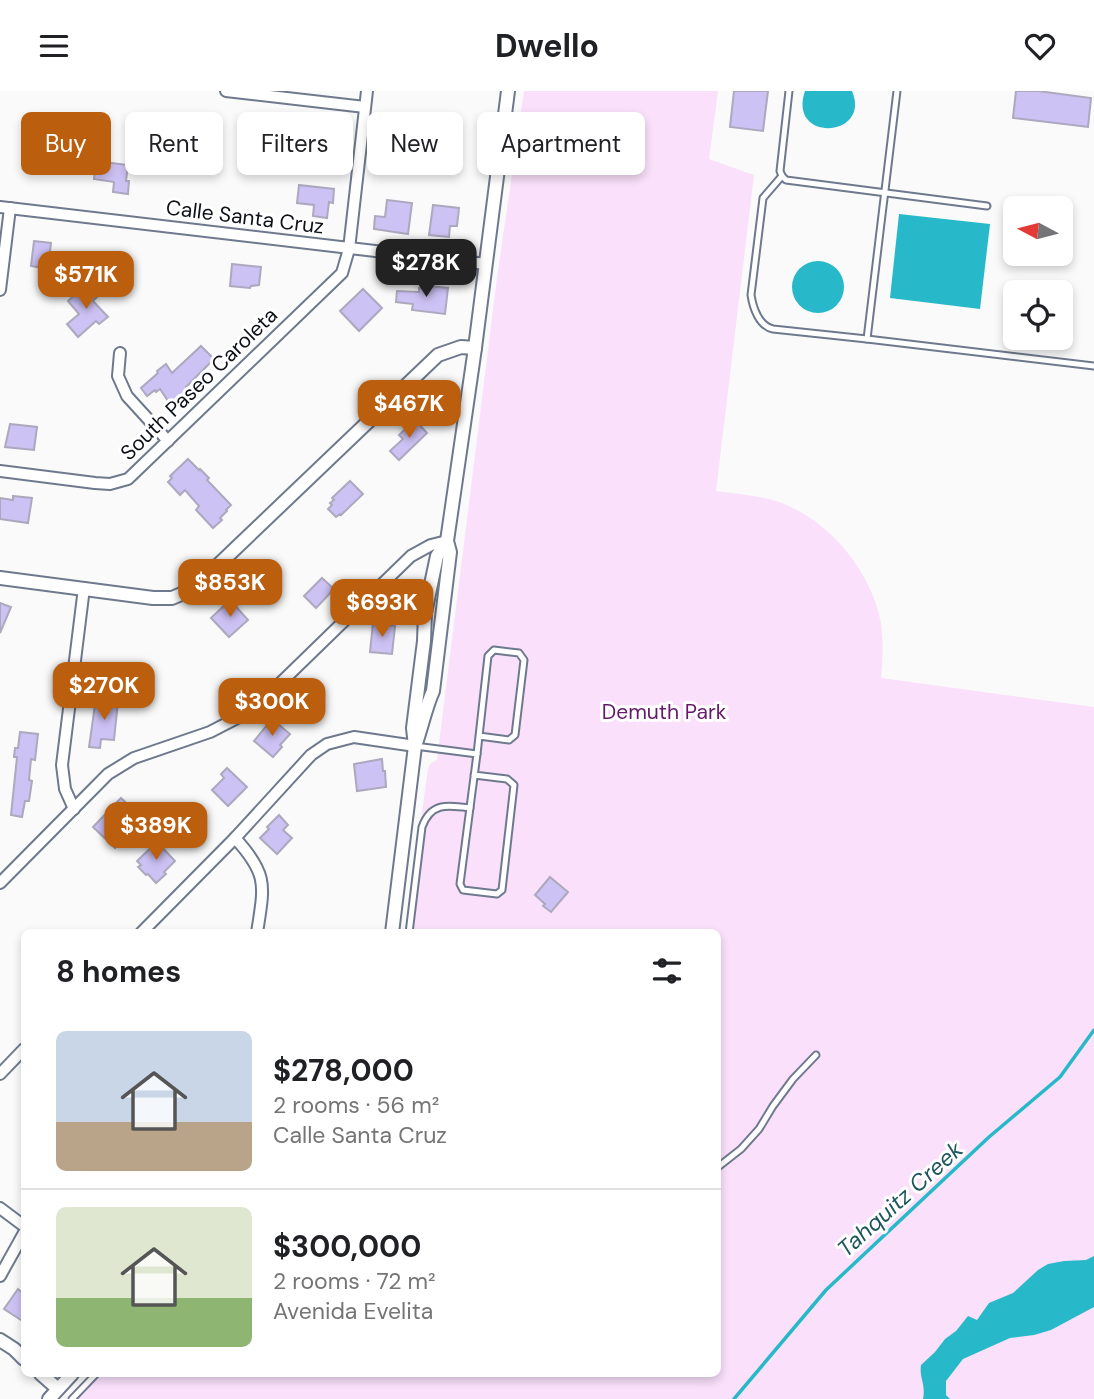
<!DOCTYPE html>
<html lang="en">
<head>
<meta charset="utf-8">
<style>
	:root { --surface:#fff; --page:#f2f2f2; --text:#202124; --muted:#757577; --line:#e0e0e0; --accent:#bb5e0d }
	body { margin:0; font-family:"DM Sans",sans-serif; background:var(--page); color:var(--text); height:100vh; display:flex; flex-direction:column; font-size:26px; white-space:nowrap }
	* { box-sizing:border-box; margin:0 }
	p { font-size:23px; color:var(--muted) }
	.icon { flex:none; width:38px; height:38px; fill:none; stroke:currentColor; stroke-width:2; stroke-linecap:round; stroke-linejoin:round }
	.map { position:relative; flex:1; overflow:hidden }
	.drawer { position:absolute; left:21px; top:838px; width:700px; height:448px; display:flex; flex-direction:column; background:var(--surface); border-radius:10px; box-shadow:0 4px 10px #0003 }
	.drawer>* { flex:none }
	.hud { position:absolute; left:21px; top:21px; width:700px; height:63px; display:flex; gap:14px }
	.needle { width:46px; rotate:277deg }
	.buttons { position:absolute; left:1003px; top:105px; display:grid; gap:14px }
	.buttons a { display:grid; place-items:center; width:70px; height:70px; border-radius:10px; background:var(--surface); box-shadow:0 4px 10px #0003; font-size:35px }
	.price { position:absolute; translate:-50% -60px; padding:0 16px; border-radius:14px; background:var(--accent); color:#fff; font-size:23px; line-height:46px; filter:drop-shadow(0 2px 4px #0008) }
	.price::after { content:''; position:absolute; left:50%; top:42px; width:21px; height:16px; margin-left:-10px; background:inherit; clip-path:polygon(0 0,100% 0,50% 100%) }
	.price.on { background:#222; color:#fff }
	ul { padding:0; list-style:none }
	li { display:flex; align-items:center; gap:21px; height:175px; padding:0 35px }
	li+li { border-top:2px solid var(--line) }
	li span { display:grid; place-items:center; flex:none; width:196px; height:140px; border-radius:10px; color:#555 }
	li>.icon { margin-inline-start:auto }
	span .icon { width:84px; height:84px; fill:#fffc; stroke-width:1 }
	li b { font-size:30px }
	h2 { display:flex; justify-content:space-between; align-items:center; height:84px; padding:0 35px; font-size:30px }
	.pill { padding:0 24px; border-radius:10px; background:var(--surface); box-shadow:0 4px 10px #0003; font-size:24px; line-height:63px }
	.pill.on { background:var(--accent); color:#fff }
	header { display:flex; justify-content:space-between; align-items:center; height:91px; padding:0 35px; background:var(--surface); font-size:32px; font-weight:700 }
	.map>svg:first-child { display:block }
</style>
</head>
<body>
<header><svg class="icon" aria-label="menu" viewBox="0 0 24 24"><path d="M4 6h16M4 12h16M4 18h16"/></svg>Dwello<svg class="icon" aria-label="heart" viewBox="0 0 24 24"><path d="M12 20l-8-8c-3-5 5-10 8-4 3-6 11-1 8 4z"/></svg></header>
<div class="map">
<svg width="1094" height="1308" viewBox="0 0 1094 1308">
	<rect width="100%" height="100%" fill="#fafafa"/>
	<!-- green -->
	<path fill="#fae0fb" d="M524,0H718L709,68L754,84L716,400C740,403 767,405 789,415C833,435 867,478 879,523C884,544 883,566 881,587L1094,616V1308H67L91,1283H718V842H405L428,678L430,673L437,669L497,187Z"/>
	<!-- water -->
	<g fill="#27b9c9">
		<path d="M805,0H852C872,47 787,52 805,0Z"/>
		<polygon points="899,123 990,133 980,218 890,207"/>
		<circle cx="818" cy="196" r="26"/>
		<path d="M1094,1165V1216L1051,1239L1034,1244L1010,1247L963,1268L946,1290V1304L950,1308H923C926,1293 919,1287 921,1274L935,1261L945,1248L956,1240L968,1225L977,1229L989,1212L1013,1202L1038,1179L1048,1173L1064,1170L1086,1169Z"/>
	</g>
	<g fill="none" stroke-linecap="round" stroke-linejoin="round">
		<!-- stream -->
		<polyline stroke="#27b9c9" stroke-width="3.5" points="734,1308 826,1199 989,1046 1060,986 1094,939"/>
	</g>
	<!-- building -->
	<g fill="#cdc2f4" stroke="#aca8be" stroke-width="2">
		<polygon points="734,0 768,0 763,40 730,36"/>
		<polygon points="1016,0 1038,0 1091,7 1088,36 1013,27"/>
		<polygon points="201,36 218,38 216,57 200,55 200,61 185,60 187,40 200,41"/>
		<polygon points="308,41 321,42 320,52 337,54 334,74 306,69"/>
		<polygon points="96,70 128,74 126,90 129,90 128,103 113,101 114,91 94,88"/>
		<polygon points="299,94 334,98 333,112 329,111 327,127 313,125 314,114 297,112"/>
		<polygon points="387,109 412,112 408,143 374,138 375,125 385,126"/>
		<polygon points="433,114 459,117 457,135 450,135 449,146 429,144"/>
		<polygon points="34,150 51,152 48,178 31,175"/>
		<polygon points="232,173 261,176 259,194 251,195 250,197 230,195"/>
		<polygon points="94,194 101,202 93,210 108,226 99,233 96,230 78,246 67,233 79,223 68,210 82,197 85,201"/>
		<polygon points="429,195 448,197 445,223 412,219 413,213 396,211 397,200 419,201 419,197 429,198"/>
		<polygon points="363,198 382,217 359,240 340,220"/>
		<polygon points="201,255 214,268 186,296 188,298 185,302 170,313 160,298 156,301 155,299 147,305 141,297 158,282 157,280 166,273 172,282"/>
		<polygon points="415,329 427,342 399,369 390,360 403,348 399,344"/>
		<polygon points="10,333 37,336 34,359 5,356"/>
		<polygon points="188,368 199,379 200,378 209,387 207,389 231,414 226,419 227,420 220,427 222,429 213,437 196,419 199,415 185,399 180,404 168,391 172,387 170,385"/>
		<polygon points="350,390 363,403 341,424 340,423 336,426 328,418 332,414 330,412 334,409 332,407"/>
		<polygon points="13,405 32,407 28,432 0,428 0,407 13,409"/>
		<polygon points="322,487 334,498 316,517 304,505"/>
		<polygon points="230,509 248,529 229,546 211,527"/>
		<polygon points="0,512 11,516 0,542"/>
		<polygon points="373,532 395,535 392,563 370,561"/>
		<polygon points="96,607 118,610 114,649 101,648 100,657 89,656"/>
		<polygon points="272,628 290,643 280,654 282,656 273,666 254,650"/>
		<polygon points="20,641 38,643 35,669 31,668 29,689 32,690 29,710 25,710 22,726 11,724 17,666 14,666 15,657 18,657"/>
		<polygon points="382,668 383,680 385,680 386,696 357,700 354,673"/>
		<polygon points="227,677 247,696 228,715 212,699 224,687 221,683"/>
		<polygon points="121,707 134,719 121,732 130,740 115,757 93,736"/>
		<polygon points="279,724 288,734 283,739 292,747 277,763 260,747 269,738 267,736"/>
		<polygon points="157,751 175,770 164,781 166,783 156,792 148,783 146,784 138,776 141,774 137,770"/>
		<polygon points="550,786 568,801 551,821 543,815 545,813 535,804"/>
		<polygon points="18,1198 24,1203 24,1231 4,1218"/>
	</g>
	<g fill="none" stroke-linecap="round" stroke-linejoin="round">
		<defs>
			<g id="service">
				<polyline points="789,0 780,80 782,85 786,89 987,115"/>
				<path d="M782,85L763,107L751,204C753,217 759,235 773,238L867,248L897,0"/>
				<polyline points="867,248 1094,275"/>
				<polyline points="415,655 477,663 460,793 463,799 497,803 502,799 514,694 507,688 474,684"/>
				<polyline points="477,663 488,565 494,559 519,562 524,569 515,644 509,649 479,645"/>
				<path d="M409,842L422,736C431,711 448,714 470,717"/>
				<polyline points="718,1076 741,1058 759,1038 773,1015 793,988 816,964"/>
				<polyline points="72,1308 96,1283"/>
			</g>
			<g id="minor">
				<polyline points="226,0 365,16"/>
				<polyline points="0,116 486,173"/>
				<polyline points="0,199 10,117"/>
				<polyline points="120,262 118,285 127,305 168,350"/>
				<polyline points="0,380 95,392 110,393 128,388 342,182 349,158 367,0"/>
				<polyline points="74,718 65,698 62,674 84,497"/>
				<path d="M235,747C269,784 264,795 257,842"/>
				<polyline points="0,792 108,683 134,667 210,641 241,625 268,604 411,465 431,454 447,450"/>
				<polyline points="141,842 235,747 311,664 327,653 354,646 415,655"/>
				<polyline points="0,983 24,958"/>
				<polyline points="0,1117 24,1135"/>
				<polyline points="0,1185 24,1142"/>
			</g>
			<g id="tertiary">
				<polyline points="0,487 153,507 172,507 193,498 438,264 461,256 475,257"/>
				<path d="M415,655C422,636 425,618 433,600L450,461L447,450L475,257L508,0"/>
				<polyline points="392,842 415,655 413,637 424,550 425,522 437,465 447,450"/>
				<polyline points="0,1249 14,1258 24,1268"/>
				<polyline points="41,1283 58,1298"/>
				<polyline points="49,1308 72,1283"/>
			</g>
		</defs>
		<!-- service casing -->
		<use href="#service" stroke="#6f798d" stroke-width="9"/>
		<!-- minor casing -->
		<use href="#minor" stroke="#6f798d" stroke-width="14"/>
		<!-- tertiary casing -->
		<use href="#tertiary" stroke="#6f798d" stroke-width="16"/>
		<!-- service -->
		<use href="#service" stroke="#fff" stroke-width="5"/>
		<!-- minor -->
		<use href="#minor" stroke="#fff" stroke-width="10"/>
		<!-- tertiary -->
		<use href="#tertiary" stroke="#fff" stroke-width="12"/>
	</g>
	<g text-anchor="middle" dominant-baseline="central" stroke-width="6" stroke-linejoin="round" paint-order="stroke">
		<!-- street labels -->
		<g font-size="21" fill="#0e1118" stroke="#fff">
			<text transform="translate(245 126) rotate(7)">Calle Santa Cruz</text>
			<text transform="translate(199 293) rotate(-44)">South Paseo Caroleta</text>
		</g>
		<!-- park labels -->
		<g font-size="21" fill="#64196a" stroke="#fff">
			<text x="664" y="621">Demuth Park</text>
		</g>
		<!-- water labels -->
		<g font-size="23" font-style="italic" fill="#1e565d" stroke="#fff">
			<text transform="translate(900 1108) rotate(-42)">Tahquitz Creek</text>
		</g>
	</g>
</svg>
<div class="buttons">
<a><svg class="needle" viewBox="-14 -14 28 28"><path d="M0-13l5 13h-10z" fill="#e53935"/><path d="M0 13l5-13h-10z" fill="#757577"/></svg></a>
<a><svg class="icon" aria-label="locate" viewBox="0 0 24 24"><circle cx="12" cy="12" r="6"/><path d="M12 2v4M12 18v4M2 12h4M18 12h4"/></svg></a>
</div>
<b class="price on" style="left:426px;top:208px">$278K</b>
<b class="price" style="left:86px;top:220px">$571K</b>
<b class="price" style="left:409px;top:349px">$467K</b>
<b class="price" style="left:230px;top:528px">$853K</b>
<b class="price" style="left:382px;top:548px">$693K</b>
<b class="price" style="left:104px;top:631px">$270K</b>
<b class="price" style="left:272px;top:647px">$300K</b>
<b class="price" style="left:156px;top:771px">$389K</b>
<div class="hud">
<a class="pill on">Buy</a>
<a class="pill">Rent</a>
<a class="pill">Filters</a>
<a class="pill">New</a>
<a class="pill">Apartment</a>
</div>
<section class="drawer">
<h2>8 homes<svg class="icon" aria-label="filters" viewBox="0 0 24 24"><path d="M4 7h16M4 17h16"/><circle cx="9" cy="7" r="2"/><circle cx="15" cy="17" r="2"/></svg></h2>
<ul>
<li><span style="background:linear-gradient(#c9d6e8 65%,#b9a48a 0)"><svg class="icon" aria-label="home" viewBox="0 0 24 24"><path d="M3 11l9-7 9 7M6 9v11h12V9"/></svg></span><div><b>$278,000</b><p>2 rooms · 56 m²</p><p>Calle Santa Cruz</p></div></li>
<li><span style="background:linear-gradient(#dfe7d0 65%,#8fb573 0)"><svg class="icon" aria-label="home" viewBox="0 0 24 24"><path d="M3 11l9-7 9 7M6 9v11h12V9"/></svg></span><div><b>$300,000</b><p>2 rooms · 72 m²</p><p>Avenida Evelita</p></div></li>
</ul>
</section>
</div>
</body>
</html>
